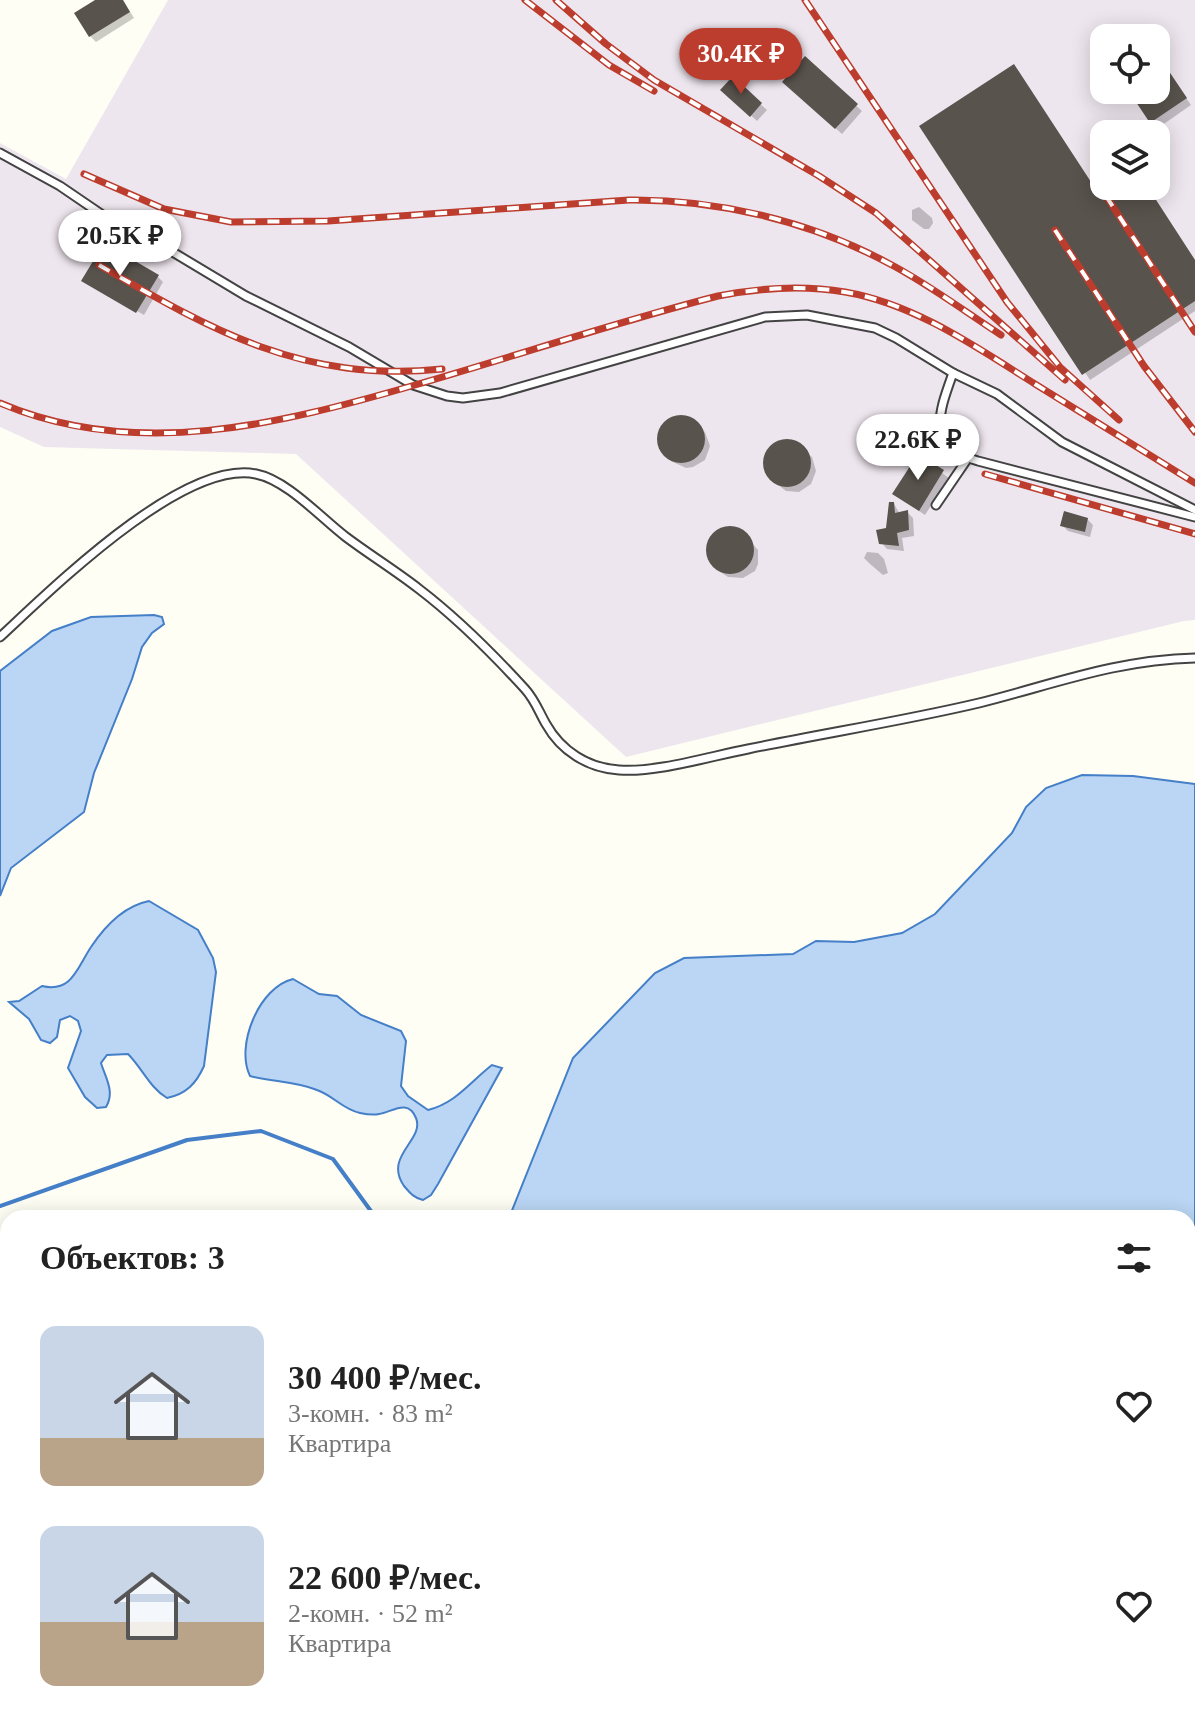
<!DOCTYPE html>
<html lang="ru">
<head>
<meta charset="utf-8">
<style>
	:root { --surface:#fff; --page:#f2f2f2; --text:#222; --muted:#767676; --accent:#bc3c2d }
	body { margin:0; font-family:"Times New Roman",serif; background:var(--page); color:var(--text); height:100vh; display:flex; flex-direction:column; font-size:30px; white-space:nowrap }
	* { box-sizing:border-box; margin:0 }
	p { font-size:26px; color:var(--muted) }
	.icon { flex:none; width:44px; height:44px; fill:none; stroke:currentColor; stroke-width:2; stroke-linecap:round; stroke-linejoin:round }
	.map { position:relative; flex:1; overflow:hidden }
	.details { position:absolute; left:0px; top:1210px; width:1196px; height:512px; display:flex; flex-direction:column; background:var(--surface); border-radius:24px 24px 0 0; box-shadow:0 4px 20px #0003 }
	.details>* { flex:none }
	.buttons { position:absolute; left:1090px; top:24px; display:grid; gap:16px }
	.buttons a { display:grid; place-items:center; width:80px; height:80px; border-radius:16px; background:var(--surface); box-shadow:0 4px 20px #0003; font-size:40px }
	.price { position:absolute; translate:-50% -68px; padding:0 18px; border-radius:28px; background:#fff; color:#222; font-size:26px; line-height:52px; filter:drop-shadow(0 2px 4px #0008) }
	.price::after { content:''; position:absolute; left:50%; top:48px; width:24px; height:18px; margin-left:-12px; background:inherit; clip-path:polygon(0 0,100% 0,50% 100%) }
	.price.on { background:var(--accent); color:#fff }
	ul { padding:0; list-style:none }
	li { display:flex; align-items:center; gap:24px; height:200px; padding:0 40px }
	li span { display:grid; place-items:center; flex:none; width:224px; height:160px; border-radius:16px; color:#555 }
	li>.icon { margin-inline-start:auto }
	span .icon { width:96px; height:96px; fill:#fffc; stroke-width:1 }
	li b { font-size:34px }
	h2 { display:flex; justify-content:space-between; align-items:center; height:96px; padding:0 40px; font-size:34px }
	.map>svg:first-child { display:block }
</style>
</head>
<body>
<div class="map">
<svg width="1195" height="1722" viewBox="0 0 1195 1722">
	<rect width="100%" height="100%" fill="#fefef4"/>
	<!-- industrial -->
	<path fill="#eee6ee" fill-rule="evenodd" d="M168,0H1195V620L1184,621L626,757L296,454L44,447L0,427V143L66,179ZM1104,38H1156V90H1104ZM1104,134H1156V186H1104Z"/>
	<!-- water -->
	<g fill="#bad6f4" stroke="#447fc8" stroke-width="2">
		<polygon points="154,615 162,617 164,624 152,633 142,647 132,679 94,773 84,812 11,868 0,896 0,671 52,631 91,617"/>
		<polygon points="1082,775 1133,776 1195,784 1195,1720 866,1722 844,1720 833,1714 1188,1714 1188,1218 509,1218 573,1058 655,973 684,958 793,954 816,941 854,942 902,933 935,914 1012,833 1026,807 1046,788"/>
		<path d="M149,901L198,930L213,958L216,972L204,1066C196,1084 186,1094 167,1098C150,1088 142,1068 128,1054L107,1055L101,1063C106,1079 115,1092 106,1107L97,1108L85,1097L68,1068L81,1031L78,1021L70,1016L60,1020L57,1037L50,1043L41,1040L29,1019L9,1002L19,1001L42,986C72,993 77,968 91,947C105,926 124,906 149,901Z"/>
		<path d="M293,979L319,994L337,996L361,1015L401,1031L406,1041L401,1086L408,1096L428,1110C456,1103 470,1082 492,1065L502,1068L438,1184L431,1195L423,1200C414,1198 410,1193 404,1186C383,1156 425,1140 416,1118C408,1098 392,1112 379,1114C374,1115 365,1114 360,1113C342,1109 334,1096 317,1090C295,1081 272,1082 250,1076C235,1046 259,987 293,979Z"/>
		<polygon points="443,1714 535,1714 527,1722 448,1722"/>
	</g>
	<!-- shadow -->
	<g fill="#0003">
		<polygon points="99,0 123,0 134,18 96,42 90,36"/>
		<polygon points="1136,25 1146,38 1117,38"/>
		<polygon points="1156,53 1191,105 1158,128 1130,90 1156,90"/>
		<polygon points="805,59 862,111 842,134 791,88"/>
		<polygon points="733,79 767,110 757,121 723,90"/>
		<polygon points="922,126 1094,186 1104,180 1104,186 1147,186 1195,260 1195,311 1090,380"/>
		<polygon points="919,207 932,218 933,223 929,229 924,229 912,220 912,210"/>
		<polygon points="157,276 163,282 144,315 88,283"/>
		<polygon points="686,418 705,432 710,446 705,460 693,467 686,468 673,462 662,449 659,435 662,428 672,419"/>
		<polygon points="792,442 812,457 816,471 811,484 799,492 786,491 772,480 765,467 768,453 778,443"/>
		<polygon points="919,457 949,478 925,515 901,499"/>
		<polygon points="894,504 900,514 907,512 913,518 914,536 902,538 904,551 887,549 881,542 888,529"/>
		<polygon points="1087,519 1093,525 1090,537 1068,531 1062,525"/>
		<polygon points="736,529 742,532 758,550 758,564 755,571 743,578 728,577 722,573 709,553 711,539 721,530"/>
		<polygon points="867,552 878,553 884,559 888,573 883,575 870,564 864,558"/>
	</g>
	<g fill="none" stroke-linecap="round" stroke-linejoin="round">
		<!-- stream -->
		<g stroke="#447fc8" stroke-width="4">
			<polyline points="0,1206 187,1140 261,1131 333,1159 376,1218"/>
			<polyline points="0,1374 8,1383"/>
			<polyline points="255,1714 263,1722"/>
			<polyline points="740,1714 745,1722"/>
		</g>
	</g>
	<!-- building -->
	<g fill="#59534d">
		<polygon points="95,0 123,0 130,12 89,37 74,13"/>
		<polygon points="1156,52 1187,98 1150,123 1128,90 1156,90"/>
		<polygon points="805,56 858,104 835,129 782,82"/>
		<polygon points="1014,64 1093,185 1104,177 1104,186 1147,186 1195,260 1195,301 1082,375 919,126"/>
		<polygon points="733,76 762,103 750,117 720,90"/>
		<polygon points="104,243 159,275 136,313 81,281"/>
		<circle cx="681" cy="439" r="24"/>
		<circle cx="787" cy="463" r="24"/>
		<polygon points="918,454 944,470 919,511 892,494"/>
		<polygon points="889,502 894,502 895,513 908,510 909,530 897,533 899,546 879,544 876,530 886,528"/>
		<polygon points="1064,511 1088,518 1085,532 1060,526"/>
		<circle cx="730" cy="550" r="24"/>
	</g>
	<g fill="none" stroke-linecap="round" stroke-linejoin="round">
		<defs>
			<g id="lane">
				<polyline points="0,153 60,186 104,216 151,239 246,296 349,347 413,385 447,396 463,398 500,393 765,317 807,315 875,328 896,338 953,373 997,394 1062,442 1195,510"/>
				<path d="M953,373C939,412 925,446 978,461L1195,517"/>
				<polyline points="936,505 968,458"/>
				<path d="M0,637C52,589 183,459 256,474C287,480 321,518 346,537C370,555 396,571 419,589C457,618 493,654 525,689C535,700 539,712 546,724C561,751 588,768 619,770C656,773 711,756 748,749C825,733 903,721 979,703C1055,684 1115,660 1195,658"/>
				<polyline points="0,1440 8,1450"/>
				<polyline points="183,1722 188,1714"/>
			</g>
		</defs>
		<!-- lane casing -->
		<use href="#lane" stroke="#434343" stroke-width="11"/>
		<!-- lane -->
		<use href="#lane" stroke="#fff" stroke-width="7"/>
		<defs>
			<g id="rail">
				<polyline points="525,0 609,65 654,91"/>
				<polyline points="556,0 606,44 654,80 819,176 876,213 1065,380"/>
				<polyline points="805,0 1007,302 1060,367 1119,420"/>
				<path d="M84,174L164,209L231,222L328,221L629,200C717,199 810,221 888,263C927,283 964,311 1001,335"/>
				<polyline points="1106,196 1195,332"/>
				<polyline points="1055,230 1144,366 1195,432"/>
				<path d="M99,265C213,331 304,383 442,369"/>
				<path d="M0,403C136,461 280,424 415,385C516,356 616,322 718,296C759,288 803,285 845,292C915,304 976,347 1035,384C1088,417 1142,450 1195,483"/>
				<polyline points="985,474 1195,534"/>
			</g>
		</defs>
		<!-- rail casing -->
		<use href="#rail" stroke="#bc3c2d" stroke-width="7"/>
		<!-- rail -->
		<use href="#rail" stroke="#fff" stroke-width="4" stroke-dasharray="12" stroke-linecap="butt"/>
	</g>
</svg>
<div class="buttons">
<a><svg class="icon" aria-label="locate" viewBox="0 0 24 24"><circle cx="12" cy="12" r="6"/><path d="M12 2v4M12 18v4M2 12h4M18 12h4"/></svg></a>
<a><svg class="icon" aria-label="layers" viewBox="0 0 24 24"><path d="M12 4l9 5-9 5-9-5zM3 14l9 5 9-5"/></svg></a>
</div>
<b class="price on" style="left:741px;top:96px">30.4K ₽</b>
<b class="price" style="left:120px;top:278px">20.5K ₽</b>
<b class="price" style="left:918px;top:482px">22.6K ₽</b>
<section class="details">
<h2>Объектов: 3<svg class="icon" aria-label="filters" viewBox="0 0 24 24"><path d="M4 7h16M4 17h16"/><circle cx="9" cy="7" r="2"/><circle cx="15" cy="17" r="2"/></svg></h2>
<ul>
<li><span style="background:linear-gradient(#c9d6e8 70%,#b9a48a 0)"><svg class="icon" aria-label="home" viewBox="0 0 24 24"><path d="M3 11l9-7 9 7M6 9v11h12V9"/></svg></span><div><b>30 400 ₽/мес.</b><p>3-комн. · 83 m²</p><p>Квартира</p></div><svg class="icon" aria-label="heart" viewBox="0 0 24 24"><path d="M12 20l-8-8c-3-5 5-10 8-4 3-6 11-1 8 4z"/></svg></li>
<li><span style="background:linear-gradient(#c9d6e8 60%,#b9a48a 0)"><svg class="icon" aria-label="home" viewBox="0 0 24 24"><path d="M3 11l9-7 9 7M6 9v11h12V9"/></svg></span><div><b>22 600 ₽/мес.</b><p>2-комн. · 52 m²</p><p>Квартира</p></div><svg class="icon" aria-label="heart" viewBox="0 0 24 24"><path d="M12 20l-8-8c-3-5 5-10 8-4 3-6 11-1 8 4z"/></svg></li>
</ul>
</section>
</div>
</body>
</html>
